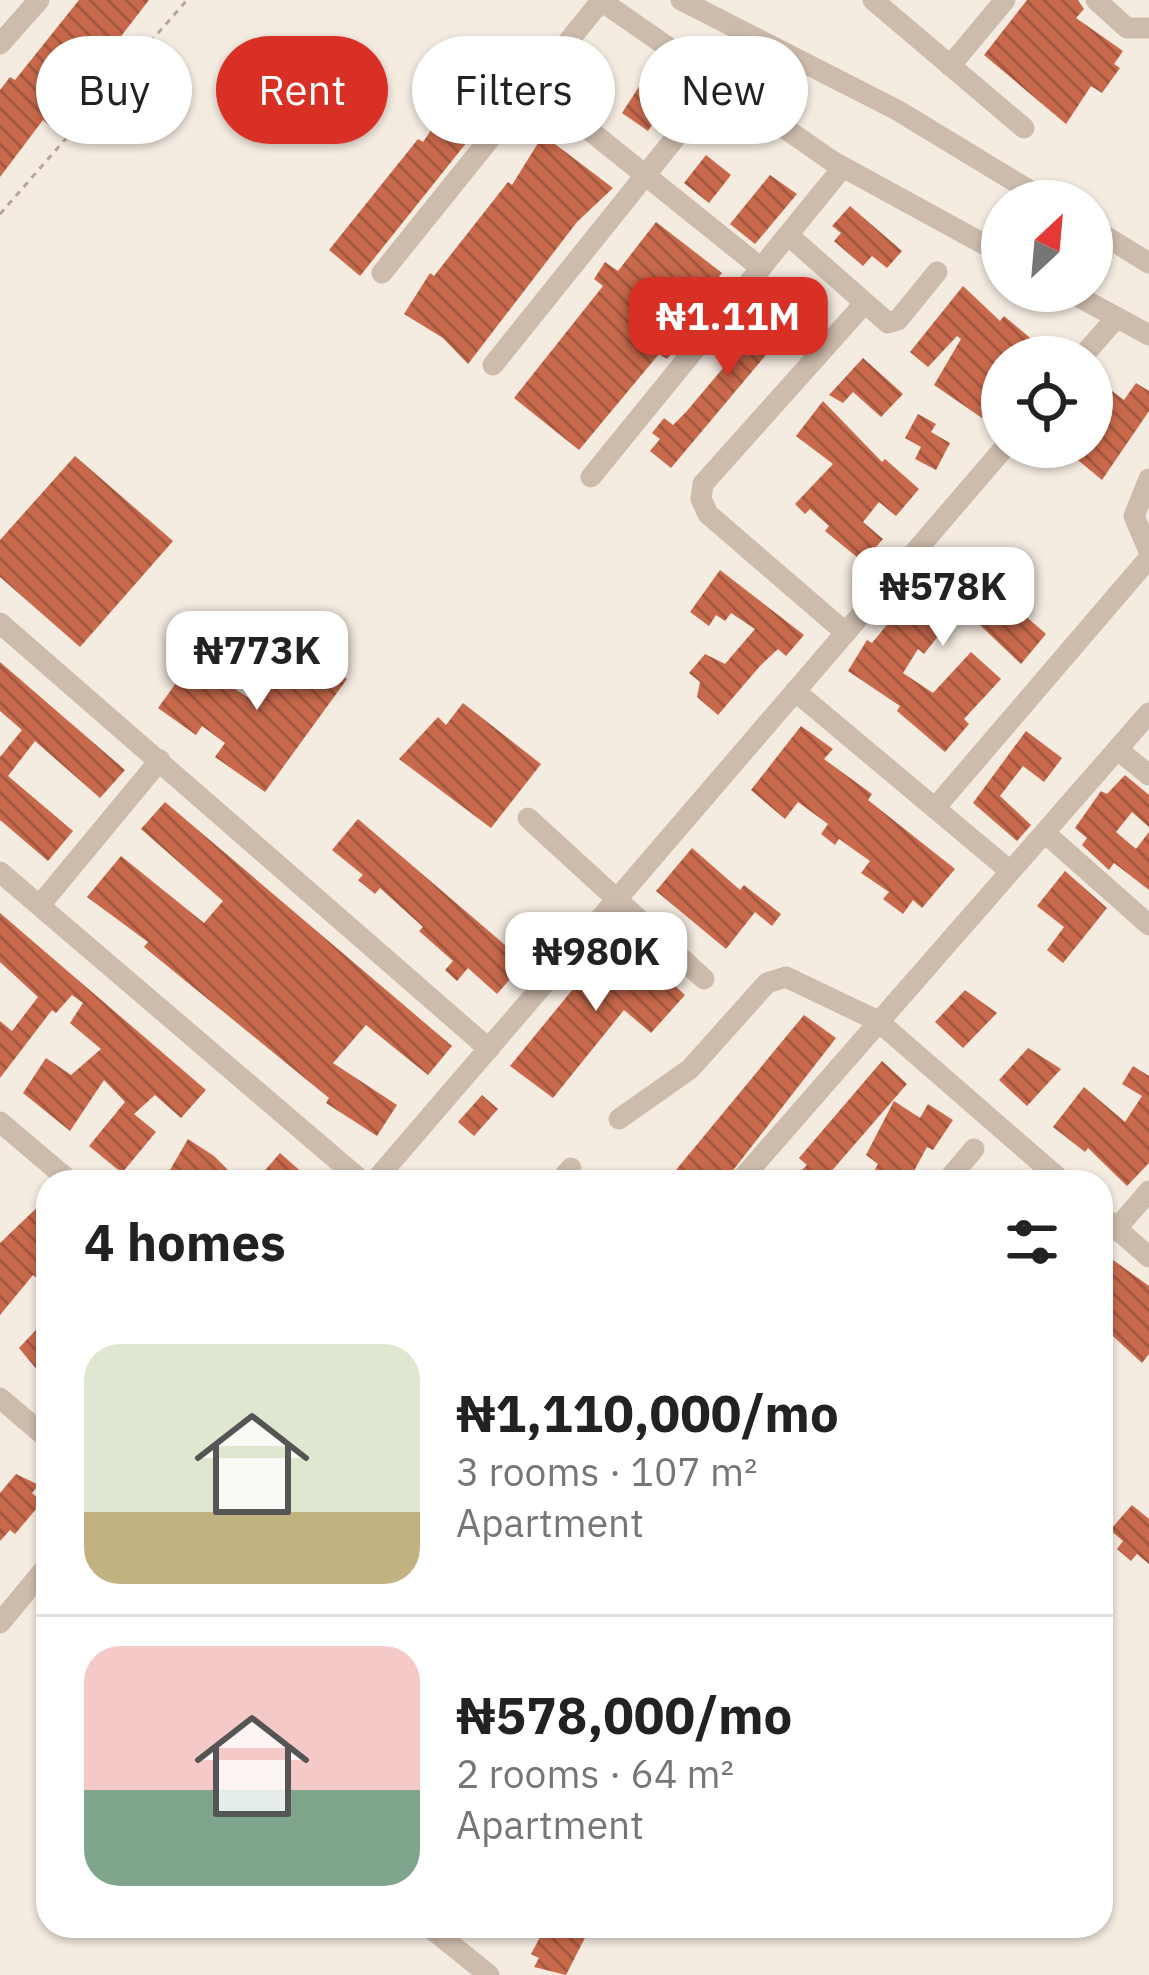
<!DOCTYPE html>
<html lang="en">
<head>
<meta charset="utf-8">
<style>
	:root { --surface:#fff; --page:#f6f6f6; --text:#222; --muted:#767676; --line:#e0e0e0; --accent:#d93025 }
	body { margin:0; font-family:"IBM Plex Sans",sans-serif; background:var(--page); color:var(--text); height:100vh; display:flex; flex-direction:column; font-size:45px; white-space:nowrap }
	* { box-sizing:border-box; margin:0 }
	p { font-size:39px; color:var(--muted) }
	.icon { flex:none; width:66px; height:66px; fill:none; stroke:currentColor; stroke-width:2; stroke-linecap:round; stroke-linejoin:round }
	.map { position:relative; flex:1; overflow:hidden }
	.side { position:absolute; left:36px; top:1170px; width:1077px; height:768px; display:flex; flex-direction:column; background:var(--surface); border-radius:36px; box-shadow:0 3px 9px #0004 }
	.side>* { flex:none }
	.guide { position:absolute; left:36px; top:36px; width:1077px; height:108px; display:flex; gap:24px }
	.needle { width:78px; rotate:26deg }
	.buttons { position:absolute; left:981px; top:180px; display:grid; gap:24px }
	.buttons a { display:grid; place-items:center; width:132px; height:132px; border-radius:50%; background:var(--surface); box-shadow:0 3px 9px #0004; font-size:60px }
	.price { position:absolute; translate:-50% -102px; padding:0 27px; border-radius:24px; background:#fff; color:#222; font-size:39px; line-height:78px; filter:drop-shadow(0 3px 6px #0008) }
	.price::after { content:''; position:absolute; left:50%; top:72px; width:36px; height:27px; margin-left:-18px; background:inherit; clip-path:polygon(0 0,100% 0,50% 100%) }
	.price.selected { background:var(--accent); color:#fff }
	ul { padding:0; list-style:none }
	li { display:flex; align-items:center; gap:36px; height:300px; padding:0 48px }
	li+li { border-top:3px solid var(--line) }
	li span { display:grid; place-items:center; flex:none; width:336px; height:240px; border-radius:36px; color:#555 }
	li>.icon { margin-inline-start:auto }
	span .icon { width:144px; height:144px; fill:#fffc; stroke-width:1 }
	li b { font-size:51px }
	h2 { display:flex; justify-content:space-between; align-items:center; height:144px; padding:0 48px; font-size:51px }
	.pill { padding:0 42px; border-radius:54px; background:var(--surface); box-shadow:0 3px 9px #0004; font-size:42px; line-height:108px }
	.pill.selected { background:var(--accent); color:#fff }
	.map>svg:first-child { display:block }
</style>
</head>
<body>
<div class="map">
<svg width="1149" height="1975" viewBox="0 0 1149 1975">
	<defs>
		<pattern id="building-back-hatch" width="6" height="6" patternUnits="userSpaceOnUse" patternTransform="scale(3)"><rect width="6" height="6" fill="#c8694b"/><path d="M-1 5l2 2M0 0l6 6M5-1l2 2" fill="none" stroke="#a4573f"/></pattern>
	</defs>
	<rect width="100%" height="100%" fill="#f4ebe1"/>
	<!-- building -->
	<g fill="url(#building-back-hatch)">
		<polygon points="79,0 149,0 51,127 43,120 0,177 0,90 10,77 15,80"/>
		<polygon points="1027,0 1078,0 1084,9 1076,18 1123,51 1114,64 1120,68 1102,93 1091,86 1066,124 984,55"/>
		<polygon points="465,80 499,102 360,276 329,250 418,139 423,142"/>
		<polygon points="642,82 669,99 648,131 622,113"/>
		<polygon points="543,135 613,188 577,222 468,364 443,338 404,314 430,273 434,276 508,182 512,185"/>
		<polygon points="706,155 731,175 709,203 684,183"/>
		<polygon points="770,175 797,194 755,244 730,224"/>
		<polygon points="850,206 902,251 887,268 872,256 863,266 834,241 841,233 832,226"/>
		<polygon points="656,222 722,273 680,327 689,333 667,359 659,354 579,450 514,398 603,286 594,279 605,262 618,271"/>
		<polygon points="793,285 812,300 671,468 650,451 660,439 652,433 664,418 673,425 686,412"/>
		<polygon points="963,286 1000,321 1004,316 1042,348 1035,357 1002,357 1002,391 982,418 934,385 961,339 957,336 928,367 910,352"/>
		<polygon points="863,358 903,394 881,417 853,392 843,403 829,395"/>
		<polygon points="1092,376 1124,400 1136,383 1149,391 1149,411 1102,480 1062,447 1092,447"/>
		<polygon points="823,401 882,462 885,459 919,489 896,516 879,502 863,522 883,539 863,562 825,531 829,526 810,509 805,514 795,504 833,464 796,436"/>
		<polygon points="918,414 936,424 931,432 950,443 936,470 915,459 921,447 905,438"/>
		<polygon points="75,456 173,541 80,647 0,577 0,540"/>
		<polygon points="949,549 1046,634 1021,664 961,607 924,654 918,649 903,673 933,693 971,652 1001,679 964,719 969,724 945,752 897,711 900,706 848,671 867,640 872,643"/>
		<polygon points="720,570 804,635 786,656 778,649 760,666 718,715 697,697 700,682 689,673 705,654 725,664 755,629 731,613 725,621 716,615 709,626 690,612"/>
		<polygon points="235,615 280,620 274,670 229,664"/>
		<polygon points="296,643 347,679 265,792 215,757 225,743 202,726 196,735 158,708 192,661 255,702"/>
		<polygon points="0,662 125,770 100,798 35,741 8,776 73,831 48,861 0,820 0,757 22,730 0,711"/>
		<polygon points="463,703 541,764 491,828 399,759 438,717 446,725"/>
		<polygon points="801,726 833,749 824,759 872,794 868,800 955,869 922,908 913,900 903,914 883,899 889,892 861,873 870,861 839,839 835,845 821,834 828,824 798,802 785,819 751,790"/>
		<polygon points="1026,731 1062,758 1044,782 1023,766 1000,796 1031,825 1017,841 973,803"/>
		<polygon points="1125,775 1149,795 1149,827 1132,812 1116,832 1136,849 1149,832 1149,890 1114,863 1109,870 1082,845 1087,838 1075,828 1101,791 1107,794"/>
		<polygon points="165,802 452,1046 428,1075 366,1025 333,1063 397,1105 377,1136 326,1103 329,1098 144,947 148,942 87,897 121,856 204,923 223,901 141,829"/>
		<polygon points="358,819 525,962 497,994 468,968 457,981 445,970 453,961 419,931 423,927 380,888 375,894 358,880 363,875 332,850"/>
		<polygon points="692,848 740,890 744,885 781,914 772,926 755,912 726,949 656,891"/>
		<polygon points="1065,871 1107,908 1063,963 1047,950 1064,927 1037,906"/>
		<polygon points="0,913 206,1090 181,1118 155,1095 134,1114 156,1132 122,1173 89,1146 125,1102 104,1080 70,1131 23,1093 46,1058 71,1075 101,1049 70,1023 83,1003 72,995 56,1013 52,1010 0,1078 0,1021 12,1031 38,997 0,962"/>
		<polygon points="618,934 685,995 651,1033 624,1010 553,1098 510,1066"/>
		<polygon points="965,990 997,1013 963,1048 935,1022"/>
		<polygon points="804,1015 836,1038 724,1182 666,1182"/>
		<polygon points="1028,1048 1061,1069 1027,1106 999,1080"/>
		<polygon points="882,1061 907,1084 822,1182 790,1182 807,1165 799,1158"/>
		<polygon points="1133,1066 1149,1076 1149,1163 1127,1186 1088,1148 1085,1152 1053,1127 1084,1087 1125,1122 1142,1096 1122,1084"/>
		<polygon points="482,1095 498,1109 474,1136 458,1122"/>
		<polygon points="894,1101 920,1118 928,1104 953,1120 933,1150 927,1147 908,1182 868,1182 878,1164 866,1155"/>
		<polygon points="188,1139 214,1156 240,1182 163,1182"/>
		<polygon points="280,1153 313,1182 255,1182"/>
		<polygon points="48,1197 48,1243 36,1256 48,1267 48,1287 33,1275 0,1315 0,1243"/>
		<polygon points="1113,1260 1149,1286 1149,1354 1142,1363 1101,1325 1101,1276"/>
		<polygon points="48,1317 48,1383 19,1348"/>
		<polygon points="16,1474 39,1485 32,1493 42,1502 15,1534 10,1530 0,1541 0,1493"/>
		<polygon points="1132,1505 1149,1519 1149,1564 1137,1554 1131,1561 1117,1549 1123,1541 1110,1530"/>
		<polygon points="546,1926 591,1926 566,1975 534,1967 539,1958 531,1954"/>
	</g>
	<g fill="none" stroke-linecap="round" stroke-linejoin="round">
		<!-- path -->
		<polyline stroke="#b9a596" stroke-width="3" stroke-dasharray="6 6" stroke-linecap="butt" points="0,214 187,0"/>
		<!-- minor -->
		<g stroke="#cdbbac" stroke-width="21">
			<polyline points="600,0 832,161 1002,254"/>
			<polyline points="681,0 897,110 1047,201"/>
			<polyline points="873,0 1024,128"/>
			<polyline points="1096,0 1127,28 1149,28"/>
			<polyline points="601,1 533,85 761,268"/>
			<polyline points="0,44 39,0"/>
			<polyline points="950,66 1005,0"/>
			<polyline points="1092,228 1149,263"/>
			<polyline points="788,235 888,323 898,320 937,272"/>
			<polyline points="382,273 533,85"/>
			<polyline points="1068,291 1149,335"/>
			<polyline points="1082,357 1116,318"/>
			<polyline points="493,365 688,122"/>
			<polyline points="591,477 843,167"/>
			<polyline points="1149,479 1134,516 1149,551"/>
			<polyline points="0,623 489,1049"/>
			<polyline points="846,633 708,514 701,499 703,484 863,305"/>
			<polyline points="795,691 1010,871"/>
			<polyline points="1118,750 1149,775"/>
			<polyline points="935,808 1149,558"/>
			<polyline points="528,818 704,979"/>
			<polyline points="1045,833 1149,925"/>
			<polyline points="0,872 363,1182"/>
			<polyline points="40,905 160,760"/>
			<polyline points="619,1119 690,1069 767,983 786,977 878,1021 1063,1182"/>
			<polyline points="0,1122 71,1182"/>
			<polyline points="374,1182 1005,447"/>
			<polyline points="559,1182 571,1168"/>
			<polyline points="739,1182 1149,713"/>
			<polyline points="946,1182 974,1149"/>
			<polyline points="1101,1215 1149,1257"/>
			<polyline points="1101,1236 1117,1228 1149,1191"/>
			<polyline points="0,1398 48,1439"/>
			<polyline points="0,1623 48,1565"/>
			<polyline points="428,1926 489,1975"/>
		</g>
	</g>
</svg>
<div class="buttons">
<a><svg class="needle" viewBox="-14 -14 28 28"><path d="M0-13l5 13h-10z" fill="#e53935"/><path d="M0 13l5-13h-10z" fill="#767676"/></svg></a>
<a><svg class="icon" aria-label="locate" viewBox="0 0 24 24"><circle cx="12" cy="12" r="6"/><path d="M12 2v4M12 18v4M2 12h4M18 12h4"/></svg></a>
</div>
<b class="price selected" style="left:728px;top:379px">₦1.11M</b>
<b class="price" style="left:943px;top:649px">₦578K</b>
<b class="price" style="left:257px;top:713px">₦773K</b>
<b class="price" style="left:596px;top:1014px">₦980K</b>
<div class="guide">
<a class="pill">Buy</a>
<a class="pill selected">Rent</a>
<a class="pill">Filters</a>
<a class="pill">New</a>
</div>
<section class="side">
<h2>4 homes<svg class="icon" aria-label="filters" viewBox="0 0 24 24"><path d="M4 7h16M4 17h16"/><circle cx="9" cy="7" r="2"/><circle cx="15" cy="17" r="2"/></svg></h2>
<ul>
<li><span style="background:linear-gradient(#dfe7d0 70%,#c2b280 0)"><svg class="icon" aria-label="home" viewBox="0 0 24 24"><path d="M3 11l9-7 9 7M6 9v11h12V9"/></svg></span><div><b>₦1,110,000/mo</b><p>3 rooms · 107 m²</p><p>Apartment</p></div></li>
<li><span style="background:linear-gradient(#f6c9c9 60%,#7fa58c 0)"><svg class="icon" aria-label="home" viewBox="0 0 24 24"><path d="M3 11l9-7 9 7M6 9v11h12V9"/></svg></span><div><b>₦578,000/mo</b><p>2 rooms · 64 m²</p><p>Apartment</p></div></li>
</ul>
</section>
</div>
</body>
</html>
